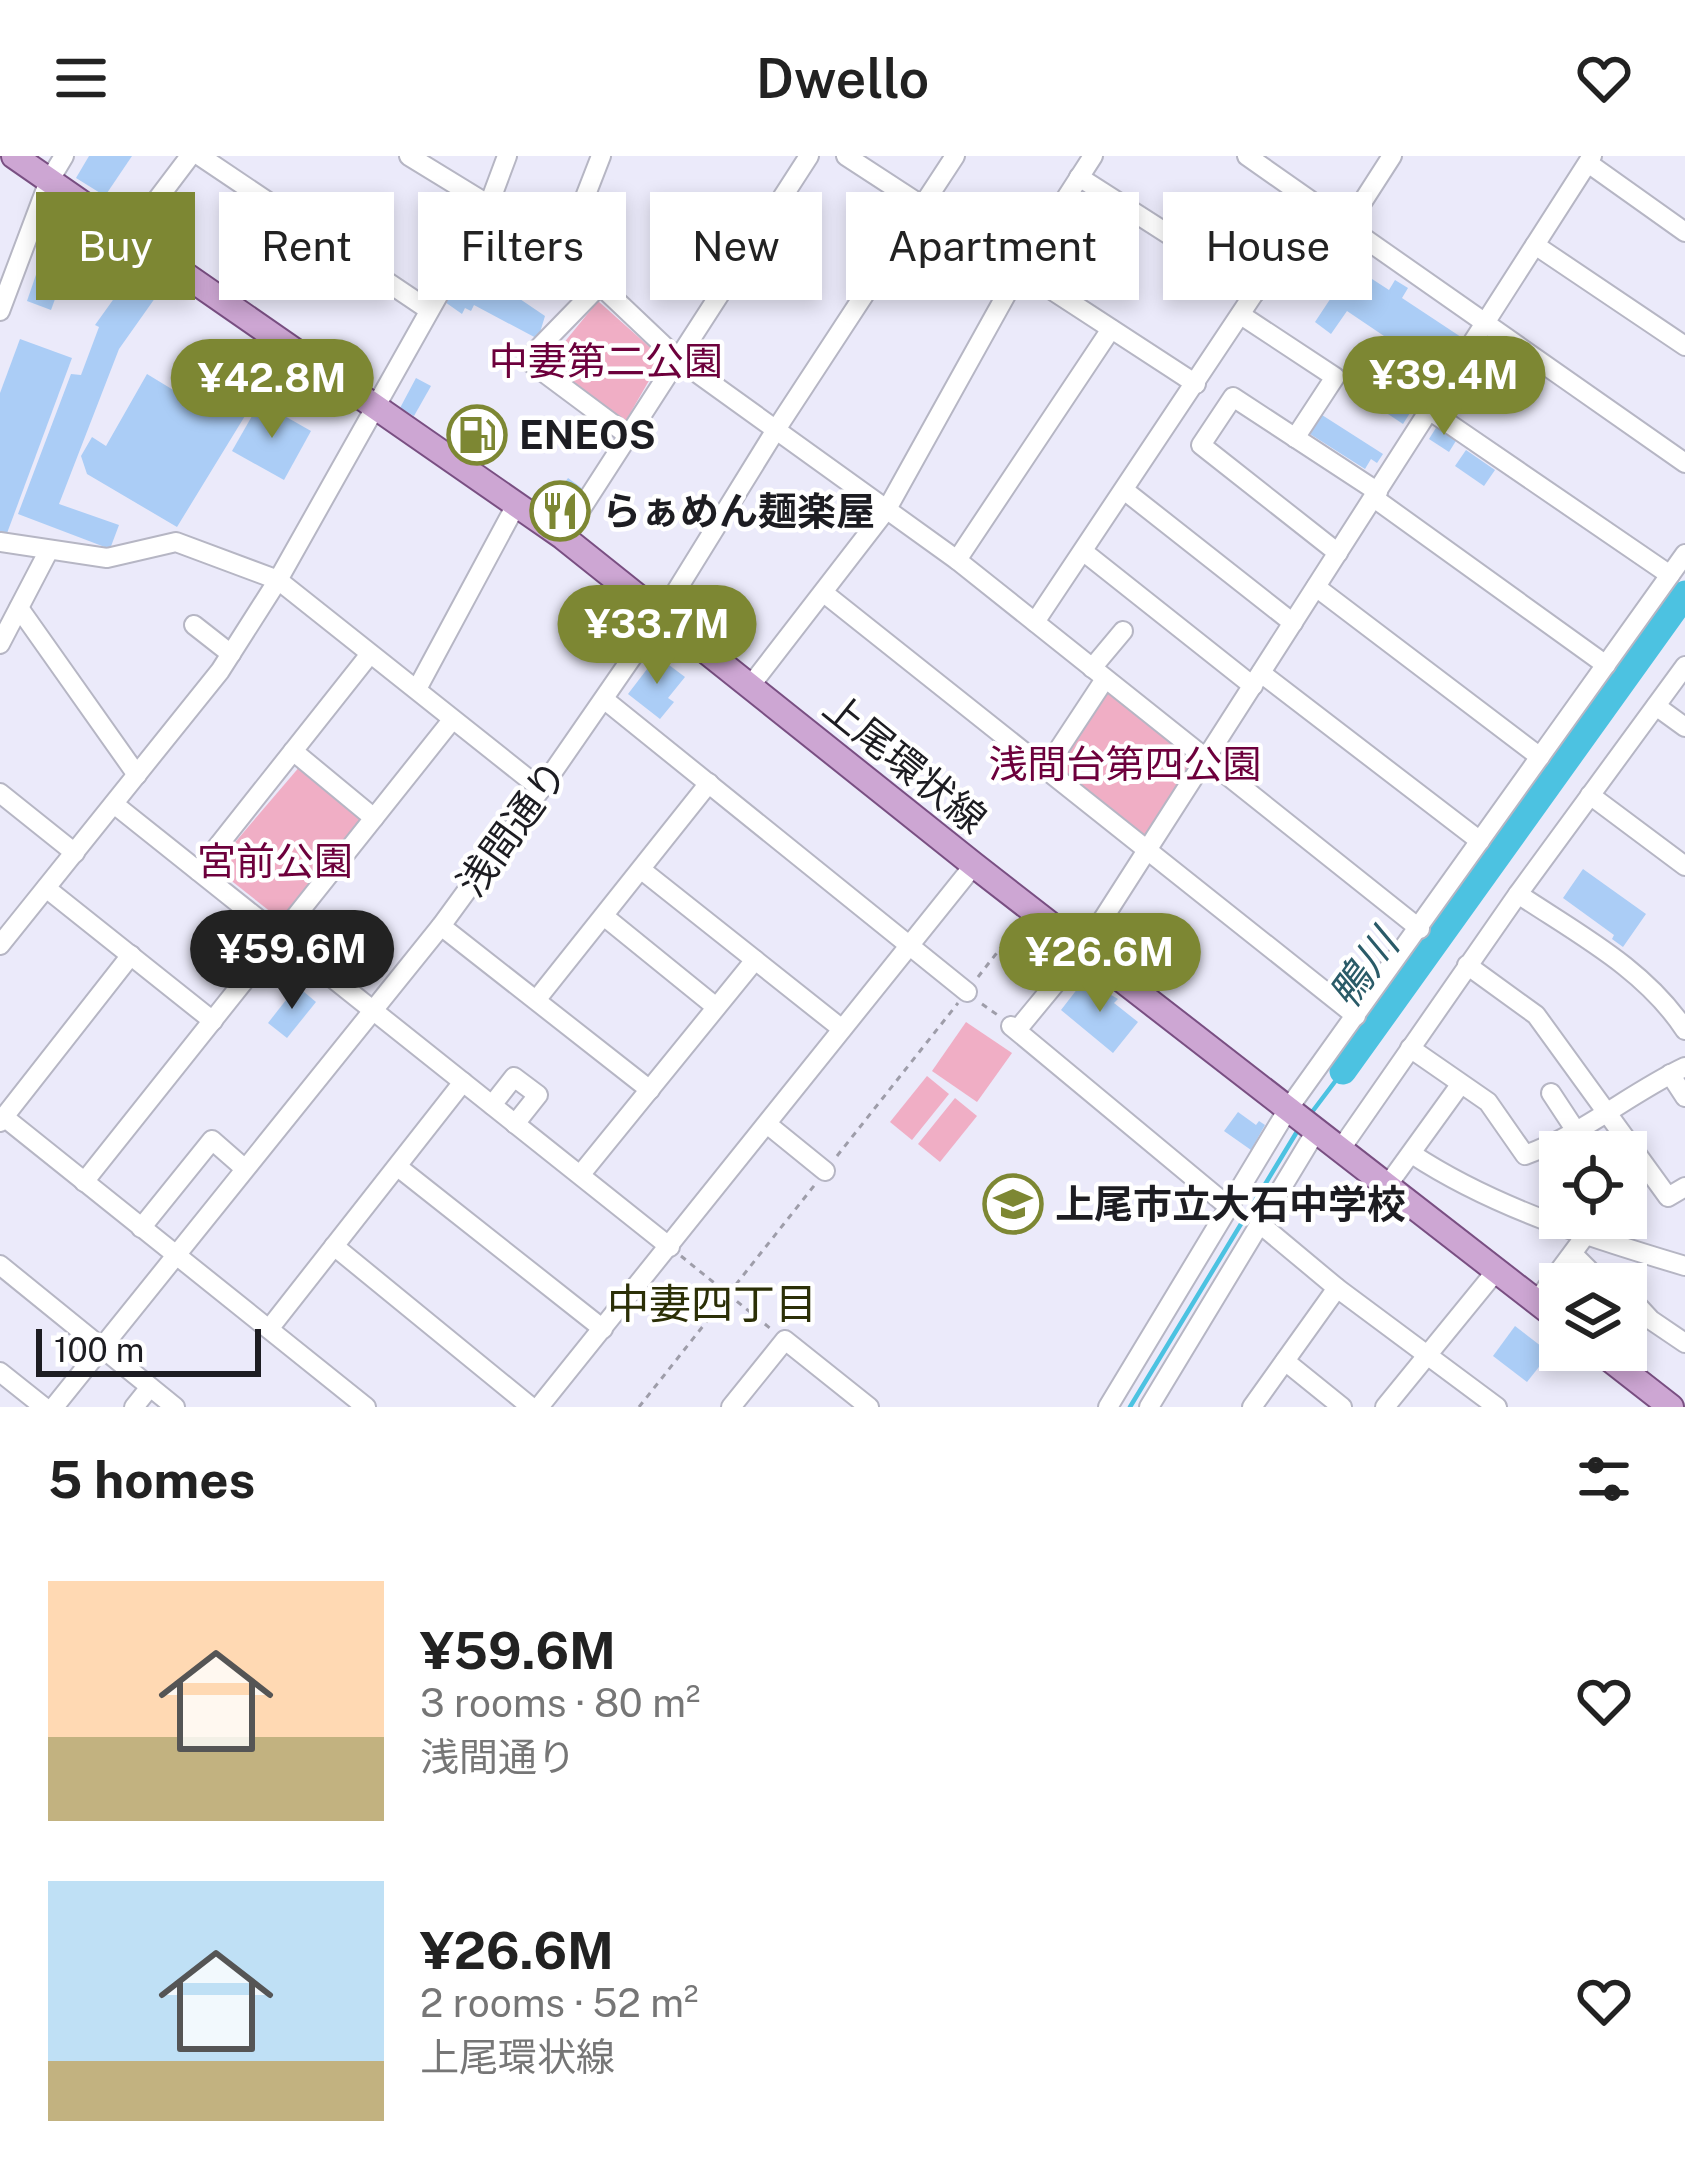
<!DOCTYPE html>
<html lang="en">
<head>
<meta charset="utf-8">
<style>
	:root { --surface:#fff; --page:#f6f6f6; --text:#222; --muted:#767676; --accent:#7d8733 }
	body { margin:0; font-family:"Public Sans","Noto Sans JP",sans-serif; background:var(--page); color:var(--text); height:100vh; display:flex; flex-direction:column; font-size:45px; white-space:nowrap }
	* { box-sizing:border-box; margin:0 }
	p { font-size:39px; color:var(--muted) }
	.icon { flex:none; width:66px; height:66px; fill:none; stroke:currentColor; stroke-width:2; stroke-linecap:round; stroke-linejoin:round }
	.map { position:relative; height:1251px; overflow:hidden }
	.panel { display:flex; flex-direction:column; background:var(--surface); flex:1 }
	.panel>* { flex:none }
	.top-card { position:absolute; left:36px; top:36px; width:1614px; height:108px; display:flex; gap:24px }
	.controls { position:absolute; left:1539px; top:975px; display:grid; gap:24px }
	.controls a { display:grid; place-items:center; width:108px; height:108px; border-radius:0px; background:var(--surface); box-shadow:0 6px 18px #0003; font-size:60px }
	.scale { position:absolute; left:36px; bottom:30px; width:225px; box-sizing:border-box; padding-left:12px; border:6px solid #1d1d22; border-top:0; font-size:33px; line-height:42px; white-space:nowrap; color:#1d1d22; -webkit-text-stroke:9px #fff; paint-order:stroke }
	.price { position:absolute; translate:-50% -102px; padding:0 27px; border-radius:42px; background:var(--accent); color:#fff; font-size:39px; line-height:78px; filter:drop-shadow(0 3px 6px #0008) }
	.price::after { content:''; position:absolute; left:50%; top:72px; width:36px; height:27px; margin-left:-18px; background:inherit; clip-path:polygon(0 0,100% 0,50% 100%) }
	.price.current { background:#222; color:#fff }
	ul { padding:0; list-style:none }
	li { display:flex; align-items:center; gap:36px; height:300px; padding:0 48px }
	li span { display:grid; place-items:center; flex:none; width:336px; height:240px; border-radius:0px; color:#555 }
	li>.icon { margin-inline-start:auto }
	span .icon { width:144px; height:144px; fill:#fffc; stroke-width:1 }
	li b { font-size:51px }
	h2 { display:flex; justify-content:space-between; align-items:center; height:144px; padding:0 48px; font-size:51px }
	.pill { padding:0 42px; border-radius:0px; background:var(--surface); box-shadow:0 6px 18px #0003; font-size:42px; line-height:108px }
	.pill.current { background:var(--accent); color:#fff }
	header { display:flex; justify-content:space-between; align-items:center; height:156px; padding:0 48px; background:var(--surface); font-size:54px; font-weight:600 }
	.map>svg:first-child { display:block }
</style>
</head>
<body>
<header><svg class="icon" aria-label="menu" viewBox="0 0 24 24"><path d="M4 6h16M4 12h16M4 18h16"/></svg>Dwello<svg class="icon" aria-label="heart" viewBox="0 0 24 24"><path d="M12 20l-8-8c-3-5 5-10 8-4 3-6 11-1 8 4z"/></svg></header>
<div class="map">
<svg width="1685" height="1251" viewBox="0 0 1685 1251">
	<rect width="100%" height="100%" fill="#ebeafa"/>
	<!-- green -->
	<g fill="#f0aec5">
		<polygon points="598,145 662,202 624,268 545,210"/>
		<polygon points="1103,533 1198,605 1144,684 1051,611"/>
		<polygon points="301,609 363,661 281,764 214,711"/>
		<polygon points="966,866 1012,897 977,946 932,915"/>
		<polygon points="927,920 949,938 912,984 890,966"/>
		<polygon points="955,942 977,960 940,1006 918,988"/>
	</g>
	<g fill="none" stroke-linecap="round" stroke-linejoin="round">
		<!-- stream -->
		<g stroke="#4cc2e1" stroke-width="4.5">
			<polyline points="1309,960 1343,915"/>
			<polyline points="1130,1251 1298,974"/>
		</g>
		<!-- river -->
		<polyline stroke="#4cc2e1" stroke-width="27" points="1343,915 1685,438"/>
	</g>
	<!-- building -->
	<g fill="#abcdf6">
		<polygon points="89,0 132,0 105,40 76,22"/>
		<polygon points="467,104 484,113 492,132 515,144 517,141 545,160 538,183 474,149 471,155 465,152 462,158 445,146"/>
		<polygon points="40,107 65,116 51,154 27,145"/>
		<polygon points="138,109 165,128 119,193 59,348 119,369 110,393 18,358 71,218 81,219 99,171 95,169"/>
		<polygon points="1352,110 1389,134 1395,124 1408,132 1402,142 1461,181 1431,227 1413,216 1410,220 1381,200 1378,194 1384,180 1347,155 1331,178 1315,166"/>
		<polygon points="20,183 72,202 6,380 0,378 0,237"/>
		<polygon points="1361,214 1415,249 1403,268 1349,232"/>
		<polygon points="147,218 216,260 230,237 251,250 177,371 87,318 81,300 92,281 106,290"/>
		<polygon points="416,222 431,230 414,260 400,252"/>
		<polygon points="260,246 311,275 284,324 232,295"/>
		<polygon points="1322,259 1383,298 1377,307 1371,303 1365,313 1310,278"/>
		<polygon points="1439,267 1459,280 1449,296 1429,283"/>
		<polygon points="1466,294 1495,314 1484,330 1455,310"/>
		<polygon points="568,322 587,336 576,353 556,339"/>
		<polygon points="554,344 573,357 565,368 546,354"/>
		<polygon points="657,500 685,521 668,542 674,546 660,563 628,538"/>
		<polygon points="1583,713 1646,758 1623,791 1612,783 1614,779 1563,742"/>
		<polygon points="1123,762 1139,774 1121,797 1106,785"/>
		<polygon points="1085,823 1118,843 1114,847 1138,866 1113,897 1061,854"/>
		<polygon points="297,830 316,846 287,882 268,867"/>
		<polygon points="1238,956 1256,969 1259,965 1265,969 1251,994 1224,975"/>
		<polygon points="1515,1170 1550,1197 1527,1226 1493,1200"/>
	</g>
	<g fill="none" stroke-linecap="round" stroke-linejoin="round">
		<defs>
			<g id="minor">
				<polyline points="200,0 429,154"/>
				<polyline points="409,0 564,95 679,204 957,404 1420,773"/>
				<polyline points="846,0 1196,228"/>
				<polyline points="1247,0 1685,307"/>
				<polyline points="1588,7 1685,76"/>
				<polyline points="1079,21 1257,135"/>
				<polyline points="1347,70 1392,0"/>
				<polyline points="128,82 190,0"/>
				<polyline points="1535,89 1685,190"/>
				<polyline points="564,95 601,0"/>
				<polyline points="600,129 527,204 629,280"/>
				<polyline points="0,155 49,25 64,0"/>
				<polyline points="1241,159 1335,221 1295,282"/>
				<polyline points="1429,254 1670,419"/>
				<polyline points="1124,334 1293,467"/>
				<polyline points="1374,342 1606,509"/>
				<polyline points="563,381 809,0"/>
				<polyline points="0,386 107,402 176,386 278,424 541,633"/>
				<polyline points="1084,396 1253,530"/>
				<polyline points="1338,397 1201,289 1233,241 1378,336"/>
				<polyline points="957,404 1111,173"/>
				<polyline points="1316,431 1540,601"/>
				<polyline points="824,437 1356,860"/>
				<polyline points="19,452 137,619"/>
				<polyline points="1035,466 1313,49"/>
				<polyline points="194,469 231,498"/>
				<polyline points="0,488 48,396"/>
				<polyline points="1092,512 1123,475"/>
				<polyline points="1261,517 1480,685"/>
				<polyline points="751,529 887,353 1021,112 1093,0"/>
				<polyline points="417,533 516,349"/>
				<polyline points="605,544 967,836"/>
				<polyline points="1656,550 1685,571"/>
				<polyline points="293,595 374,662"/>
				<polyline points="1047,611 1105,523"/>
				<polyline points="0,637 75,697"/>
				<polyline points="1590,639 1685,710"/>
				<polyline points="114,648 670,1091"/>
				<polyline points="198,715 370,498"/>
				<polyline points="643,715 842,873"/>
				<polyline points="46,732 213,865"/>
				<path d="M1518,738C1578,778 1645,813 1685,874"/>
				<polyline points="605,761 716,851"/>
				<polyline points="441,770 650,934"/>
				<polyline points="0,789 220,515 278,424 488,51 507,0"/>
				<polyline points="1467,809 1536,859 1668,1041 1685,1031"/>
				<polyline points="537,843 709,627"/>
				<polyline points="1011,870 1229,1051"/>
				<polyline points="1017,874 1083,794 1592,0"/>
				<path d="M1410,892L1488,946L1525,999C1582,979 1630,937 1685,911"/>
				<polyline points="1670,918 1685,941"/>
				<polyline points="1551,937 1576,975"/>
				<polyline points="492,949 514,921 538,939 515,968"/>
				<polyline points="4,961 366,1251"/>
				<polyline points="0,966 131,799"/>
				<polyline points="767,968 825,1015"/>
				<polyline points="1340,994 1518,738 1685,510"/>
				<path d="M1412,998C1494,1052 1591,1082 1685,1110"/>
				<polyline points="398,1011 603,1173"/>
				<polyline points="581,1018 755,804"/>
				<polyline points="84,1026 452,564"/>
				<polyline points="1387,1030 1460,929"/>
				<polyline points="1259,1067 1337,1132 1497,1251"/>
				<polyline points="141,1072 212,984 244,1012"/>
				<polyline points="334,1090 531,1251"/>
				<polyline points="1574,1099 1596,1121 1609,1128"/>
				<polyline points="0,1109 175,1251"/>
				<polyline points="1626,1137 1651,1164 1685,1187"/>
				<polyline points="1536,1146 1585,1080 1583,1062"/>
				<polyline points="269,1173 463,926"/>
				<polyline points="1285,1205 1342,1251"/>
				<polyline points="0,1216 44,1251"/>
				<polyline points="54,1251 441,770 541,633 662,458 777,272 955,0"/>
				<polyline points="134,1251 150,1231"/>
				<polyline points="539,1251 974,709"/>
				<polyline points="731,1251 785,1184 869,1251"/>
				<polyline points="1108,1251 1288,953 1685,398"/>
				<polyline points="1149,1251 1316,975"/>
				<polyline points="1252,1251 1337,1132"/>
				<polyline points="1385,1251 1496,1115"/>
			</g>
			<g id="major">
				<polyline points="14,0 563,381 974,709 1560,1164"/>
				<polyline points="1598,1194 1671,1251"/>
			</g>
		</defs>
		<!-- minor casing -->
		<use href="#minor" stroke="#b6b6c4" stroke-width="22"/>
		<!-- major casing -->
		<use href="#major" stroke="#794f82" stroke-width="28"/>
		<!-- path -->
		<g stroke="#9e9da9" stroke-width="3" stroke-dasharray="6 6" stroke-linecap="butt">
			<polyline points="978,821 1020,767"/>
			<polyline points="982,848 999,860"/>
			<polyline points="837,1000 958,847"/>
			<polyline points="681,1100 771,1173"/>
			<polyline points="639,1251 817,1026"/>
		</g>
		<!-- minor -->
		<use href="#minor" stroke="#fff" stroke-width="18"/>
		<!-- major -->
		<use href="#major" stroke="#cda6d3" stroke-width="24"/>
	</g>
	<!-- icons -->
	<defs>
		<symbol id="fuel-ring" viewBox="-11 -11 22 22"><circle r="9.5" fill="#fff" stroke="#7d8733" stroke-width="1.5"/><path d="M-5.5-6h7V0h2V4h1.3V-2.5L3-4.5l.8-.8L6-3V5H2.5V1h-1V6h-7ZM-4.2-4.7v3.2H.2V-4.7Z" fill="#7d8733"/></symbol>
		<symbol id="restaurant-ring" viewBox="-11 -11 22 22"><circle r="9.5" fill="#fff" stroke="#7d8733" stroke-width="1.5"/><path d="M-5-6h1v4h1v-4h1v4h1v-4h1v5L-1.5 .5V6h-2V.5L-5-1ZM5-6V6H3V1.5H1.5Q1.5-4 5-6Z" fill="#7d8733"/></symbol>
		<symbol id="school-ring" viewBox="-11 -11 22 22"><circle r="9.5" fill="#fff" stroke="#7d8733" stroke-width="1.5"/><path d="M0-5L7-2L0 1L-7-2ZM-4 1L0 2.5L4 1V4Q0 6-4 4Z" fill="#7d8733"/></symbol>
	</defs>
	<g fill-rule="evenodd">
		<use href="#fuel-ring" x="444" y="246" width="66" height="66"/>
		<use href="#restaurant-ring" x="527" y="322" width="66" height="66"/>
		<use href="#school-ring" x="980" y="1015" width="66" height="66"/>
	</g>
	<g text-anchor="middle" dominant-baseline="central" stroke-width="9" stroke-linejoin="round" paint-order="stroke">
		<!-- park labels -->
		<g font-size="39" fill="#6d003c" stroke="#fff">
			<text x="606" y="205">中妻第二公園</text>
			<text x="1125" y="608">浅間台第四公園</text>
			<text x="275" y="705">宮前公園</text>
		</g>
		<!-- poi labels -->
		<g font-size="39" font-weight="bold" fill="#1d1d22" stroke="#fff" text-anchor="start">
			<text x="519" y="279">ENEOS</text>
			<text x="602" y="355">らぁめん麺楽屋</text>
			<text x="1055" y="1048">上尾市立大石中学校</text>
		</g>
		<!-- street labels -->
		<g font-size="39" fill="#1d1d22" stroke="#fff">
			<text transform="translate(905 607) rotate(39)">上尾環状線</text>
			<text transform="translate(512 672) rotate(-54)">浅間通り</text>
		</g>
		<!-- water labels -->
		<g font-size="42" font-style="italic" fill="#2a5b68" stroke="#fff">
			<text transform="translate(1363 813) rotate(-54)">鴨川</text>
		</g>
		<!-- neighbourhood labels -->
		<g font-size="42" fill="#2b2f06" stroke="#fff">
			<text x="712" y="1147">中妻四丁目</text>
		</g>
	</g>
</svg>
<div class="controls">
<a><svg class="icon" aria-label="locate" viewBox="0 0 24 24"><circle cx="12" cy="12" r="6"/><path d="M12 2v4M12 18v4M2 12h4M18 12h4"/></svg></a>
<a><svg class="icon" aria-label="layers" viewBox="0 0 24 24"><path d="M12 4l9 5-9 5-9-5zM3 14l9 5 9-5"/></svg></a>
</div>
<div class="scale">100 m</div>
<b class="price" style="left:1444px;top:282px">¥39.4M</b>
<b class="price" style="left:272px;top:285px">¥42.8M</b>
<b class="price" style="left:657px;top:531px">¥33.7M</b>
<b class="price current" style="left:292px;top:856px">¥59.6M</b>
<b class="price" style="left:1100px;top:859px">¥26.6M</b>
<div class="top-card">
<a class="pill current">Buy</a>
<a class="pill">Rent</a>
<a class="pill">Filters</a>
<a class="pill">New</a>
<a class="pill">Apartment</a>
<a class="pill">House</a>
</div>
</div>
<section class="panel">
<h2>5 homes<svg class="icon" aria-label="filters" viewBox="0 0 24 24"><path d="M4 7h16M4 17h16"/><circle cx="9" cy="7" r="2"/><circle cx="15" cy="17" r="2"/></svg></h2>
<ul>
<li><span style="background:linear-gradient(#ffd9b3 65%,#c2b280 0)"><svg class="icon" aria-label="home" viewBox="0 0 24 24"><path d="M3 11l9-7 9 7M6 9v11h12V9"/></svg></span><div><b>¥59.6M</b><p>3 rooms · 80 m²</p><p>浅間通り</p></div><svg class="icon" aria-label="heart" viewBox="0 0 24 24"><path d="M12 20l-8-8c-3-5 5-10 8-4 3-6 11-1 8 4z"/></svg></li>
<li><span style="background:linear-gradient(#bfe0f5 75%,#c2b280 0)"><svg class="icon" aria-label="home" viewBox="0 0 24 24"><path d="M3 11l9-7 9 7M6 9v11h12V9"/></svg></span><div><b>¥26.6M</b><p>2 rooms · 52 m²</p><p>上尾環状線</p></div><svg class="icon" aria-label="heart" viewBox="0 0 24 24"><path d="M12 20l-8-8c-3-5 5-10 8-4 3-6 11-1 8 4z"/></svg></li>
</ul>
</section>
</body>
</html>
